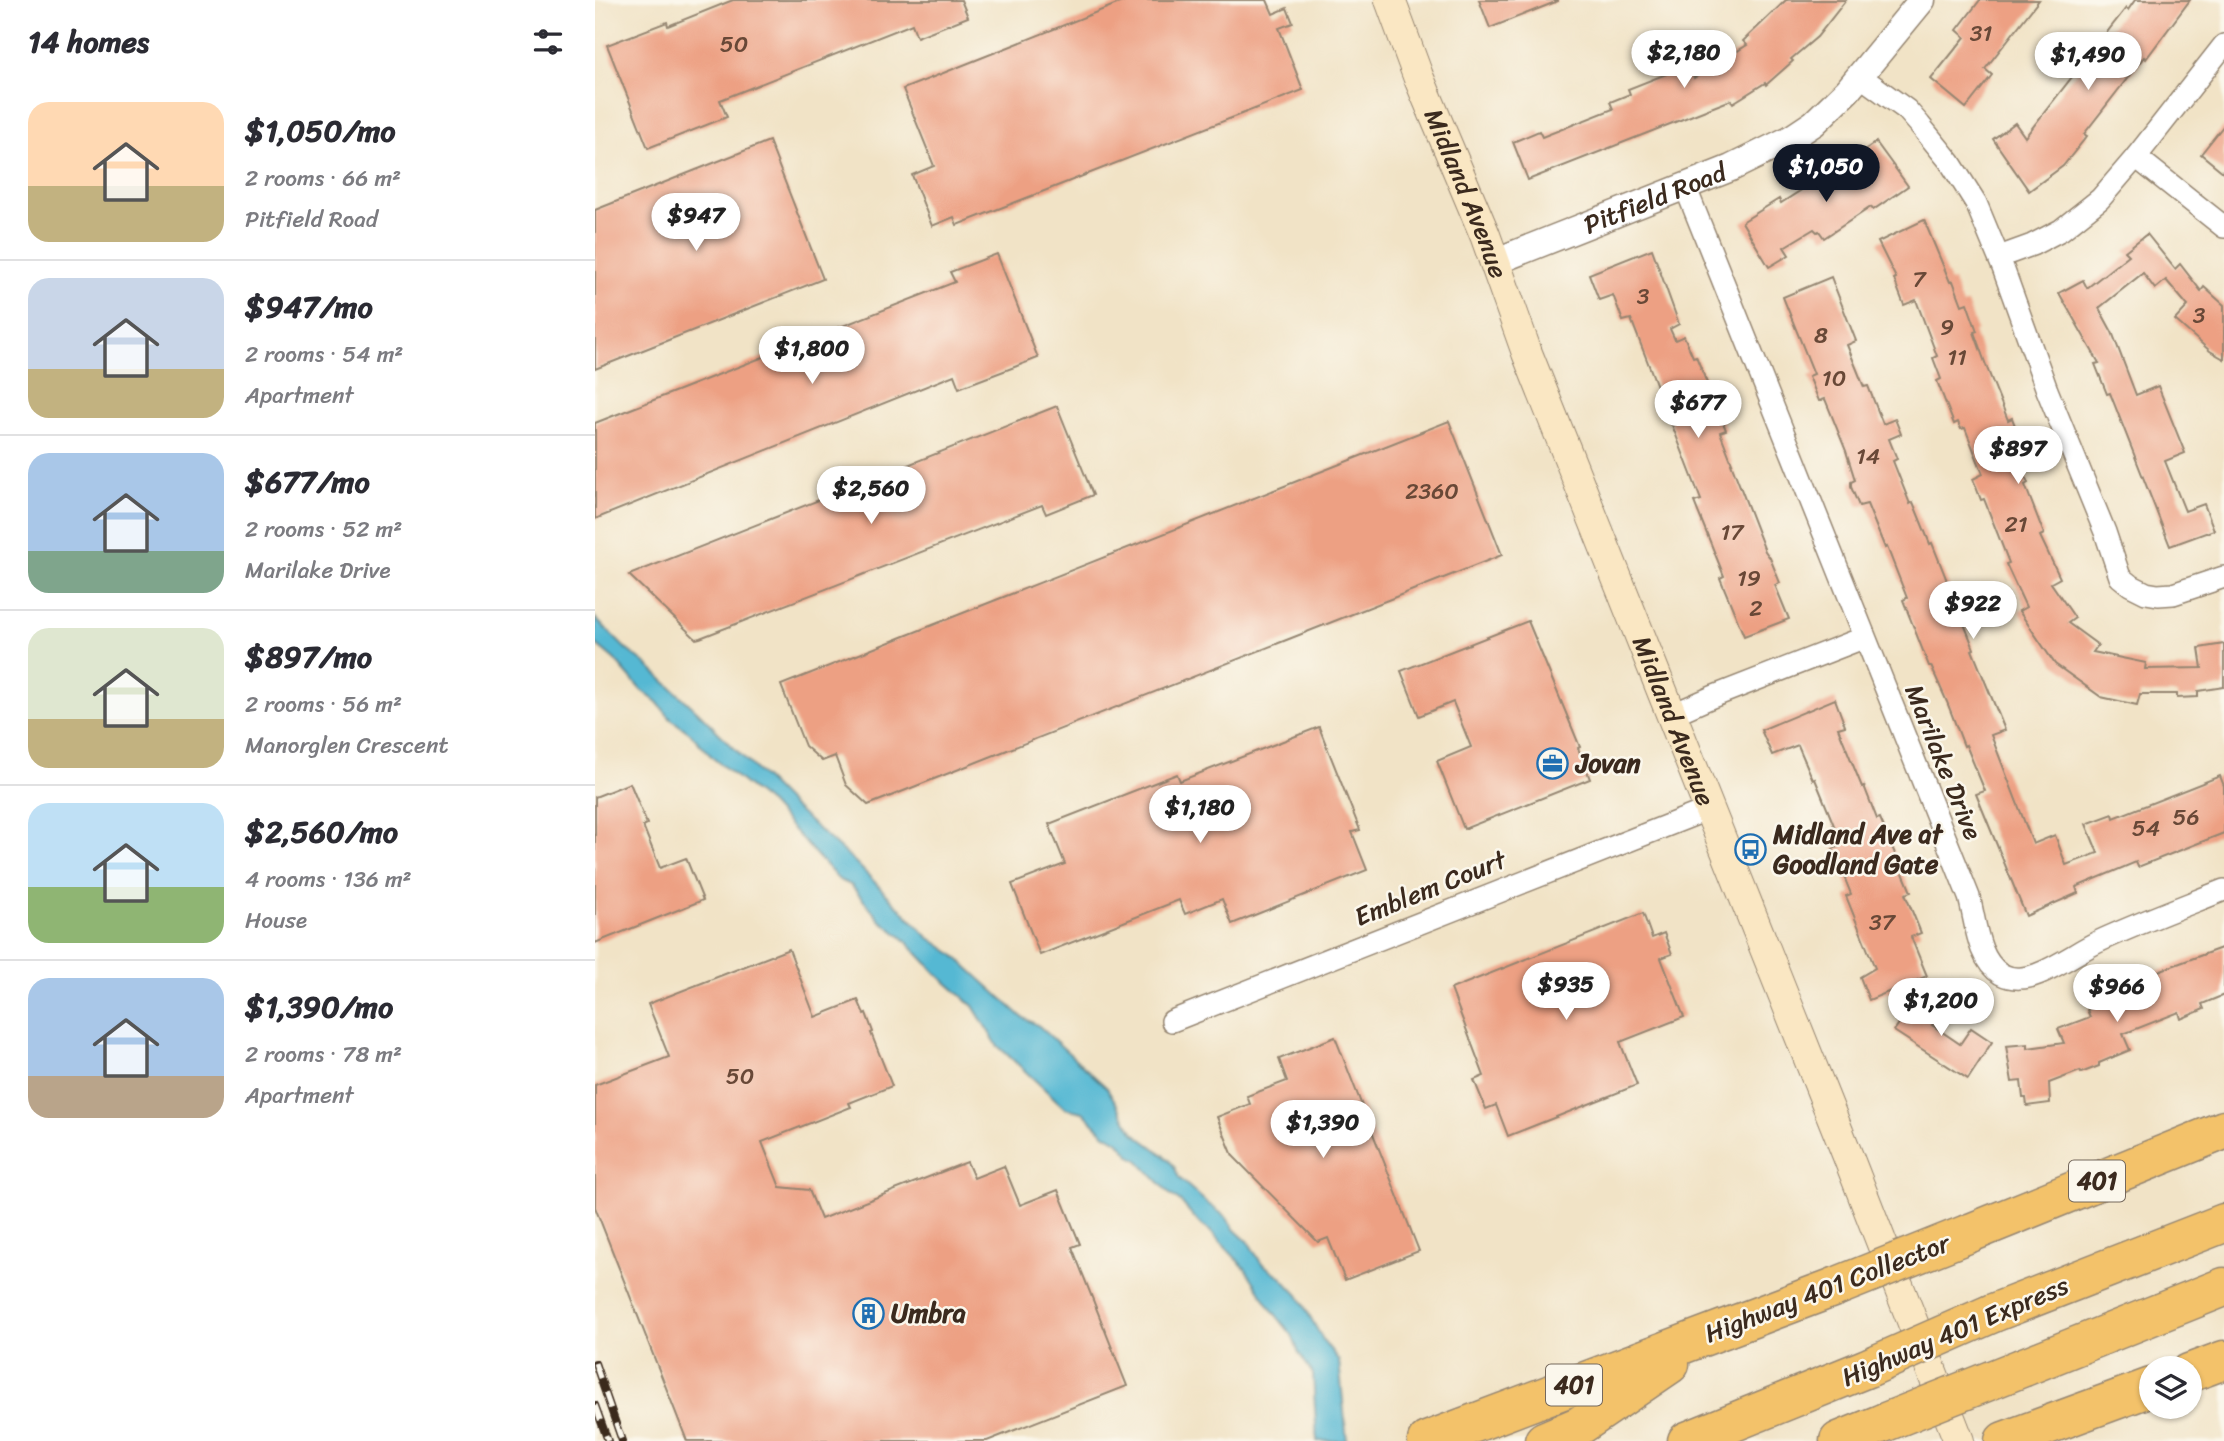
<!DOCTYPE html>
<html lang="en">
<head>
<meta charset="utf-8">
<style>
	:root { --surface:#fff; --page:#f2f2f3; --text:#2b2b33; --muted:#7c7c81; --line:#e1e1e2; --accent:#111827 }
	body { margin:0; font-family:Sriracha,sans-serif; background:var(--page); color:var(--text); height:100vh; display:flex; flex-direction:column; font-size:26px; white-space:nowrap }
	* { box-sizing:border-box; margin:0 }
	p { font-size:23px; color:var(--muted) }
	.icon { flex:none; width:38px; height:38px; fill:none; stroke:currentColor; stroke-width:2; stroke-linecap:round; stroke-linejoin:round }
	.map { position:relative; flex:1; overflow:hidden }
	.sheet { display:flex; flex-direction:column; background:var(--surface); width:595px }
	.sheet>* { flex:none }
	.fabs { position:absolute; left:1544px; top:1356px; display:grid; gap:14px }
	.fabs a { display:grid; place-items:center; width:63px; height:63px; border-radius:50%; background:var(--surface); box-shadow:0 2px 5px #0004; font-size:35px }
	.price { position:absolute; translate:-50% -60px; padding:0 16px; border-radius:24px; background:#fff; color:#222; font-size:23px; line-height:46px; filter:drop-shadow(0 2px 4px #0008) }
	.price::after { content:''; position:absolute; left:50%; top:42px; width:21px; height:16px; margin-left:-10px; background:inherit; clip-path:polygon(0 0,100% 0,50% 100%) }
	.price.current { background:var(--accent); color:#fff }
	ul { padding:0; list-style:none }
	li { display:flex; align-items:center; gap:21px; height:175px; padding:0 28px }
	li+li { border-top:2px solid var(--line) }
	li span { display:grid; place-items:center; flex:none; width:196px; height:140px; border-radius:21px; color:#555 }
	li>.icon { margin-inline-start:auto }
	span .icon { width:84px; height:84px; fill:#fffc; stroke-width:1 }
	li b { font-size:30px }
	h2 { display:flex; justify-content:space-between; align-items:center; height:84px; padding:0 28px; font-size:30px }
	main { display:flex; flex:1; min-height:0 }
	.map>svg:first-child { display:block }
</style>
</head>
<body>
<main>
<section class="sheet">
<h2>14 homes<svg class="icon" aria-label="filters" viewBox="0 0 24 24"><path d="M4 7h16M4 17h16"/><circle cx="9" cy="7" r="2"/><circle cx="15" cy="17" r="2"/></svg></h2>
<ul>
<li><span style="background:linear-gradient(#ffd9b3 60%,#c2b280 0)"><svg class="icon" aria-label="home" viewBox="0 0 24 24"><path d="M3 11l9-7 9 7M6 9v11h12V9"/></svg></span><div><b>$1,050/mo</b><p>2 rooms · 66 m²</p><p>Pitfield Road</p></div></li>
<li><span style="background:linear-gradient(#c9d6e8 65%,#c2b280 0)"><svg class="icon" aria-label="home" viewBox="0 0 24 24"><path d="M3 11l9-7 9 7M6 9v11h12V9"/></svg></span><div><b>$947/mo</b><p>2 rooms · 54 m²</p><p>Apartment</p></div></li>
<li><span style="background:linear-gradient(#a9c7e8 70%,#7fa58c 0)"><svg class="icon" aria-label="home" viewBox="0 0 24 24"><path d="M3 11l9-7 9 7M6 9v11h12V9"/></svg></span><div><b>$677/mo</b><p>2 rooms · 52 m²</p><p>Marilake Drive</p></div></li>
<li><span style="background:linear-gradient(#dfe7d0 65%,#c2b280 0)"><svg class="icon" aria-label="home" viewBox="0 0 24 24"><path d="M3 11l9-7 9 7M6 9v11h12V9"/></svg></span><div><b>$897/mo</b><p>2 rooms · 56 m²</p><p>Manorglen Crescent</p></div></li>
<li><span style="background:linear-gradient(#bfe0f5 60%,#8fb573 0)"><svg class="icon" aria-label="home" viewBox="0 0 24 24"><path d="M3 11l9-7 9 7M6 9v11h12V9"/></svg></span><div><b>$2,560/mo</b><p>4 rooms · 136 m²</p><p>House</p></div></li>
<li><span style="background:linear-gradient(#a9c7e8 70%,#b9a48a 0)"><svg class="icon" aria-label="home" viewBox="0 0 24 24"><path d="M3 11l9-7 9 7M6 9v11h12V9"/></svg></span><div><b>$1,390/mo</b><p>2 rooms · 78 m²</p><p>Apartment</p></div></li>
</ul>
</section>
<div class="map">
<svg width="1629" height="1441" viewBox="0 0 1629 1441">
	<rect width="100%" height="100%" fill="#fbf7ec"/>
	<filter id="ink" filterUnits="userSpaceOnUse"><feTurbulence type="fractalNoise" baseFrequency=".0143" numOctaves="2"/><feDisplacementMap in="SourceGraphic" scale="14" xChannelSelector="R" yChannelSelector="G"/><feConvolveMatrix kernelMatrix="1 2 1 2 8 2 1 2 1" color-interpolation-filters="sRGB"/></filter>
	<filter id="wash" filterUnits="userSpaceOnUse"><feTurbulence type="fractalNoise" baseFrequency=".00686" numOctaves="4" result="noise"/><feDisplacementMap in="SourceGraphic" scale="28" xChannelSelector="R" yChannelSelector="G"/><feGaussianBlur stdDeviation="1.57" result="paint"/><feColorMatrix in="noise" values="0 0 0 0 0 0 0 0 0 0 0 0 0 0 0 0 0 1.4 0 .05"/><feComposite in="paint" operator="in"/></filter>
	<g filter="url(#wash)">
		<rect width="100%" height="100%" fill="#f1e3c6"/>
		<!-- water -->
		<polygon fill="#54b8d3" stroke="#487178" stroke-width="2" points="0,618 31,649 53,666 104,713 196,805 261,863 333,937 358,954 427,1017 444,1026 512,1088 539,1133 570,1156 579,1166 584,1178 612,1203 631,1217 640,1230 654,1243 666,1263 685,1276 703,1295 728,1340 744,1361 752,1441 722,1441 718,1374 704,1353 697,1335 677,1310 650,1268 615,1231 604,1223 587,1203 576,1195 544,1161 536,1156 523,1141 509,1133 488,1112 470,1108 402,1045 378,1006 344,976 308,938 285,920 256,885 244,880 175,804 118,758 95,733 76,719 62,702 46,690 19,659 0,643"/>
		<g id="blocks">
			<!-- building -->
			<g fill="#eda083">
				<polygon points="138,0 366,0 373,17 322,37 317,24 125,100 132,117 53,148 12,45 72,22 73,26"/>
				<polygon points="532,0 672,0 678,14 692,8 698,23 684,28 708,90 362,225 359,217 337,226 317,175 339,166 308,89"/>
				<polygon points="884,0 963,0 963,1 895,28"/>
				<polygon points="1191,0 1251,0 1222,37 1196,59 1198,61 1171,85 1170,83 1138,103 1136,100 933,180 918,142 944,131 947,137 1018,109 1015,102 1035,94 1033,89 1094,65 1099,78 1152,45 1148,41"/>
				<polygon points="1385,0 1444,0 1390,69 1397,75 1371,108 1336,79 1370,37 1362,30"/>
				<polygon points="1540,0 1595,0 1551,59 1549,57 1489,134 1492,136 1468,166 1434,191 1398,139 1420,123 1430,137 1531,8 1533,10"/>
				<polygon points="1629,125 1629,173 1606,154"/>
				<polygon points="174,141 228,279 0,369 0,210"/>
				<polygon points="1281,142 1313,186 1278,210 1276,207 1229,238 1224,231 1222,232 1219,229 1189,247 1194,255 1174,267 1147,222 1184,199 1186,203 1233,173 1235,175"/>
				<polygon points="1329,220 1355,282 1358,281 1367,305 1372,303 1382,331 1379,332 1392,368 1413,420 1417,418 1428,447 1420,450 1433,483 1430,485 1449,534 1445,536 1465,578 1456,583 1480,618 1473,623 1503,645 1498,652 1551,663 1550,669 1607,668 1604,648 1629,644 1629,687 1603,691 1603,697 1582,698 1582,694 1545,694 1542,705 1506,697 1460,664 1424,611 1431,607 1411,564 1414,563 1389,499 1386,500 1378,479 1388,474 1370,428 1366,429 1363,422 1359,424 1342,381 1346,379 1338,358 1342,356 1321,300 1309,305 1299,279 1301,278 1283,242"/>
				<polygon points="1552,234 1580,269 1585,264 1606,291 1609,287 1629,305 1629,359 1615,351 1580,320 1593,306 1571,280 1560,289 1548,273 1504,308 1517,332 1541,395 1563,386 1590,453 1570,461 1590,511 1609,504 1619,530 1575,546 1515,393 1512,394 1500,364 1504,363 1464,293 1488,280 1492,288 1534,255 1530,251"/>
				<polygon points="1057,249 1084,324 1075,329 1080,340 1089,336 1098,357 1101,356 1131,430 1125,432 1137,463 1136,463 1170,551 1175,558 1185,583 1180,585 1194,619 1149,636 1125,578 1129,576 1099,502 1106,500 1036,319 1028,321 1018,295 1004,300 994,274"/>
				<polygon points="402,254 443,358 364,388 359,375 0,519 0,423 360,282 355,272"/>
				<polygon points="1236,277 1261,341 1252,345 1269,387 1273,386 1288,424 1300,419 1306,434 1294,439 1302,459 1298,461 1315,504 1318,502 1335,544 1337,543 1379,649 1377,650 1410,730 1396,735 1438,844 1460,835 1471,865 1503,853 1491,824 1518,814 1519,818 1625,776 1629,786 1629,833 1543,867 1541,862 1481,887 1483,893 1431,916 1381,794 1390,791 1371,745 1369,746 1352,702 1336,666 1334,666 1308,600 1312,598 1292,547 1290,548 1272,504 1264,506 1256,487 1256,482 1260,480 1251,451 1230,399 1224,401 1214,376 1219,374 1188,297"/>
				<polygon points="462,406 498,495 451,514 447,505 105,638 101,639 34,575"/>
				<polygon points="854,421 907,555 273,805 251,785 240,756 227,761 210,746 186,685"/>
				<polygon points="933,621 985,747 983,748 995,779 869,829 842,761 876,747 858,702 824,716 806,671"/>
				<polygon points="1240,699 1250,726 1243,728 1267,787 1269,786 1282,819 1285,818 1316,892 1310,894 1326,933 1316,937 1332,976 1274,1000 1265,977 1280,968 1251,896 1256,894 1238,849 1247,845 1220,779 1218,780 1203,745 1177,755 1166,730"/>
				<polygon points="724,727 765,830 757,832 772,870 637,924 627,899 590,914 584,900 445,955 417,884 470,864 454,824 582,774 585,781"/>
				<polygon points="35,783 52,824 48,826 65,868 91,858 108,900 0,943 0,797"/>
				<polygon points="1048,913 1057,938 1069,933 1077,954 1066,958 1089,1017 1025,1042 1042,1085 913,1136 901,1105 891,1109 879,1080 889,1076 856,989"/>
				<polygon points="1629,947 1629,995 1607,1004 1609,1009 1586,1019 1584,1012 1528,1034 1535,1050 1504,1063 1504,1066 1486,1073 1485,1071 1454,1083 1455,1103 1432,1106 1431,1098 1428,1098 1426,1081 1417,1082 1411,1046 1433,1044 1433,1048 1469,1043 1463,1029 1495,1017 1492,1010 1549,986 1547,979 1566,970"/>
				<polygon points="194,949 220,1017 263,1000 269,1014 271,1013 278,1032 276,1033 297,1086 254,1103 256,1107 167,1142 185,1187 214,1190 226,1219 372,1162 379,1178 409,1166 425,1205 463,1190 485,1244 477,1247 532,1386 392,1441 92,1441 0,1207 0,1085 74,1057 53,1004"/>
				<polygon points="1324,993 1345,1006 1337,1020 1340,1021 1337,1025 1365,1044 1376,1028 1397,1042 1373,1079 1299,1031"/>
				<polygon points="740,1037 824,1251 750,1280 733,1238 723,1242 638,1156 622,1117 655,1104 652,1096 692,1081 684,1059"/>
			</g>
		</g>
	</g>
	<g filter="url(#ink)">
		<use href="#blocks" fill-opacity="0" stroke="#968672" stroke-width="2"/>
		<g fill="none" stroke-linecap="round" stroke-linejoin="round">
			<defs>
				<g id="minor">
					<polyline points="1265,76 1312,110 1325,125 1355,162 1381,203 1408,268 1452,390 1510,532 1525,577 1535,585 1551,593 1563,595 1578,594 1629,577"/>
					<polyline points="1541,157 1629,227"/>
					<path d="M1090,186L1374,897C1381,922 1382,959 1406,974C1417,980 1432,979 1443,974C1466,965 1486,949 1509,939C1549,921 1589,906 1629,890"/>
					<polyline points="1404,257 1437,245 1466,230 1505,199 1541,157 1629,45"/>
					<polyline points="1076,715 1117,697 1268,638"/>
					<polyline points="577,1021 1114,809"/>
				</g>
				<g id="tertiary">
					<path id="s1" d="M899,262L1136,168L1195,139L1219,123L1253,90L1327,0"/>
				</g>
				<g id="secondary">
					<path id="s2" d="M795,0L823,76L890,235L932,353L1252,1154L1364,1441"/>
				</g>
				<g id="motorway">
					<polyline points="1375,1233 1629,1130"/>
					<polyline points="1398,1313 1629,1223"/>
					<polyline points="1429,1367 1629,1287"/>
					<polyline points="1594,1373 1629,1360"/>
					<polyline points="832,1441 1240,1287"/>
					<polyline points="949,1441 984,1426 1075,1364"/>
					<polyline points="1092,1441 1275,1367"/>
					<polyline points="1244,1441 1288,1423"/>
					<polyline points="1409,1441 1556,1387"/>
				</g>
			</defs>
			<!-- minor casing -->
			<use href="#minor" stroke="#968672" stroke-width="24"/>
			<!-- tertiary casing -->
			<use href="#tertiary" stroke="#968672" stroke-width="29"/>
			<!-- secondary casing -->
			<use href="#secondary" stroke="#968672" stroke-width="32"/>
			<!-- motorway casing -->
			<use href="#motorway" stroke="#968672" stroke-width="41"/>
			<!-- minor -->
			<use href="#minor" stroke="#fff" stroke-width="21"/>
			<!-- tertiary -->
			<use href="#tertiary" stroke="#fff" stroke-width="26"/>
			<!-- secondary -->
			<use href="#secondary" stroke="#fae7c3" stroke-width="30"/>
			<!-- motorway -->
			<use href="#motorway" stroke="#f3c26a" stroke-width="38"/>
			<defs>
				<g id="rail">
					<polyline points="0,1363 27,1441"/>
					<polyline points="0,1405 13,1441"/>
				</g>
			</defs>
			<!-- rail casing -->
			<use href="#rail" stroke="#3b2a1e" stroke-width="8"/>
			<!-- rail -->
			<use href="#rail" stroke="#fbf7ec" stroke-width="5" stroke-dasharray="16" stroke-linecap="butt"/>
			<defs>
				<g id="motorway-bridge">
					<polyline points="1240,1287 1375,1233"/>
					<polyline points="1275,1367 1398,1313"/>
					<polyline points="1288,1423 1429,1367"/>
				</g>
			</defs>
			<!-- motorway-bridge casing -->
			<use href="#motorway-bridge" stroke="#968672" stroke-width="41" stroke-linecap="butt"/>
			<!-- motorway-bridge -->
			<use href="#motorway-bridge" stroke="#f3c26a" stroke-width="38"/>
		</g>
	</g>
	<!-- icons -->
	<defs>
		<symbol id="office-ring" viewBox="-11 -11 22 22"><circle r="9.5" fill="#fbf7ec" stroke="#1f6fb2" stroke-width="1.5"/><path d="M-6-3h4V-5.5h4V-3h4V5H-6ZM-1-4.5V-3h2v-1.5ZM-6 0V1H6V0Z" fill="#1f6fb2"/></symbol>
		<symbol id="bus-ring" viewBox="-11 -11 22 22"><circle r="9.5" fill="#fbf7ec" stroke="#1f6fb2" stroke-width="1.5"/><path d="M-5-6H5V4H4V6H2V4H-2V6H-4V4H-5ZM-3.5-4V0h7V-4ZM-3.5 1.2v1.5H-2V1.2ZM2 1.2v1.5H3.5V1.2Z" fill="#1f6fb2"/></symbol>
		<symbol id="building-ring" viewBox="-11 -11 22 22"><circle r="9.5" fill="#fbf7ec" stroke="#1f6fb2" stroke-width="1.5"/><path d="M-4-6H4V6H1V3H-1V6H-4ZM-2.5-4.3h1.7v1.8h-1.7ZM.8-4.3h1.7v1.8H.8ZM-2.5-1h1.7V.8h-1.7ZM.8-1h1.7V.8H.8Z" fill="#1f6fb2"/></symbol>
	</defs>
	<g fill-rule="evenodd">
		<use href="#office-ring" x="940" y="746" width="35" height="35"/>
		<use href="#bus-ring" x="1138" y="832" width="35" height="35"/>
		<use href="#building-ring" x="256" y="1296" width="35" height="35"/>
	</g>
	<g text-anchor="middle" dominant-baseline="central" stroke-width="5" stroke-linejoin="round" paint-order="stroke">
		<!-- number labels -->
		<g font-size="23" fill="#684837">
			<text x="1386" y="33">31</text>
			<text x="139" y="44">50</text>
			<text x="1324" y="279">7</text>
			<text x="1048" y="296">3</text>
			<text x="1604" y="315">3</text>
			<text x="1352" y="327">9</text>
			<text x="1226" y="335">8</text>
			<text x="1362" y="357">11</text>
			<text x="1239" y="378">10</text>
			<text x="1273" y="456">14</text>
			<text x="837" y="491">2360</text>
			<text x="1421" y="524">21</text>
			<text x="1137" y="532">17</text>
			<text x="1154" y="578">19</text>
			<text x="1161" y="608">2</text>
			<text x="1591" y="817">56</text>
			<text x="1551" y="828">54</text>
			<text x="1287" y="922">37</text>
			<text x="145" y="1076">50</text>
		</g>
		<!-- shield labels -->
		<g fill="#fbf7ec" stroke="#75685c" stroke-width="2">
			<rect x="1474" y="1160.5" width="56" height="41" rx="5"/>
			<rect x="951" y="1364.5" width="56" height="41" rx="5"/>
		</g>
		<g font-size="24" font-weight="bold" fill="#3b2a1e">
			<text x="1502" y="1181">401</text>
			<text x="979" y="1385">401</text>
		</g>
		<!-- street labels -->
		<g font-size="26" fill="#3b2a1e" stroke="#fbf7ec">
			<text stroke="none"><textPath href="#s2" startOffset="208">Midland Avenue</textPath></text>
			<text stroke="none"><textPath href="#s1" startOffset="173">Pitfield Road</textPath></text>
			<text stroke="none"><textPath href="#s2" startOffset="775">Midland Avenue</textPath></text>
			<text transform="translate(1349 762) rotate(68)">Marilake Drive</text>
			<text transform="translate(835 888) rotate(-22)">Emblem Court</text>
			<text transform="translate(1232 1288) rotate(-21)">Highway 401 Collector</text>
			<text transform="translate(1360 1331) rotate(-23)">Highway 401 Express</text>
		</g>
		<!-- poi labels -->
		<g font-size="26" font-weight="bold" fill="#3b2a1e" stroke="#fbf7ec" text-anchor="start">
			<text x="981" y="763">Jovan</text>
			<text x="1178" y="834">Midland Ave at<tspan x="1178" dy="30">Goodland Gate</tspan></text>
			<text x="296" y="1313">Umbra</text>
		</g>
	</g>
</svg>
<div class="fabs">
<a><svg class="icon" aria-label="layers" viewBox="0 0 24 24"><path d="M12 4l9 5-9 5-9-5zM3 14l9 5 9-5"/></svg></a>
</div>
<b class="price" style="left:1089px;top:90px">$2,180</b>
<b class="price" style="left:1493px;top:92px">$1,490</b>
<b class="price current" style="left:1231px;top:204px">$1,050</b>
<b class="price" style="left:101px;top:253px">$947</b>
<b class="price" style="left:217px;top:386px">$1,800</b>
<b class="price" style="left:1103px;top:440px">$677</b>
<b class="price" style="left:1423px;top:486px">$897</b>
<b class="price" style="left:276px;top:526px">$2,560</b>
<b class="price" style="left:1378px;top:641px">$922</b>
<b class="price" style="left:605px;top:845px">$1,180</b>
<b class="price" style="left:971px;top:1022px">$935</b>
<b class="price" style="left:1522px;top:1024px">$966</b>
<b class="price" style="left:1346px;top:1038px">$1,200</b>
<b class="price" style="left:728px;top:1160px">$1,390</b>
</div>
</main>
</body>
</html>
